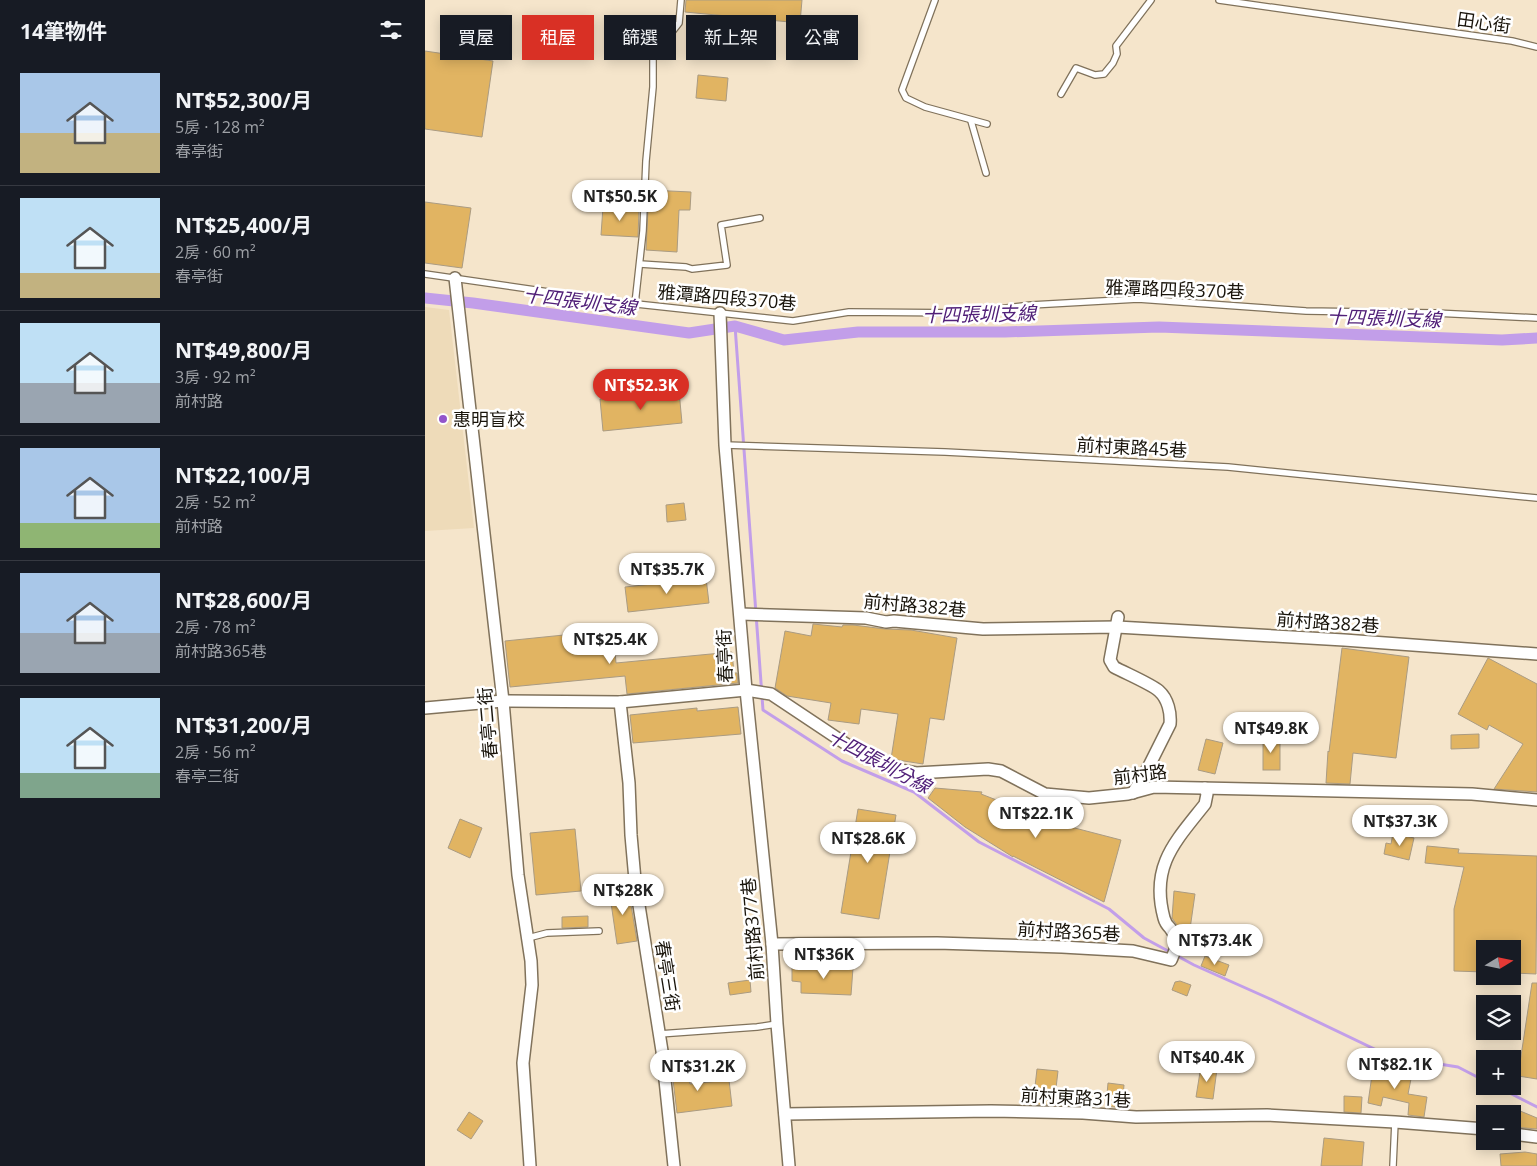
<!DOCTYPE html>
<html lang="zh-TW">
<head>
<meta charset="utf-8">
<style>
	:root { --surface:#171b24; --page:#242831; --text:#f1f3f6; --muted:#9ea1a6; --line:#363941; --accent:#d93025 }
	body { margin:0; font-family:"Open Sans","Noto Sans TC",sans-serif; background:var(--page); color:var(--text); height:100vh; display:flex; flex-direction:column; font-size:19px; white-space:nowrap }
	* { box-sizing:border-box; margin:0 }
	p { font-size:16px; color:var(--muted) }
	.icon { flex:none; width:28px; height:28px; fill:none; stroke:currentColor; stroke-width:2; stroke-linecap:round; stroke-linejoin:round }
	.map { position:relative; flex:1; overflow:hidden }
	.side { display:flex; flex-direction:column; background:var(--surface); width:425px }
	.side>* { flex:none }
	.banner { position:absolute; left:15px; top:15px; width:475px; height:45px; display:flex; gap:10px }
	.needle { width:32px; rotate:80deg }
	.buttons { position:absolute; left:1051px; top:940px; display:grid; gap:10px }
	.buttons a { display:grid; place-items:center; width:45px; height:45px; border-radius:0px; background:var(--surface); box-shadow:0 2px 12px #0003; font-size:25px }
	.price { position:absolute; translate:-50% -42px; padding:0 11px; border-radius:18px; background:#fff; color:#222; font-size:16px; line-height:32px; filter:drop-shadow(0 1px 2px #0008) }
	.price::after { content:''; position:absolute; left:50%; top:30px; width:15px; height:11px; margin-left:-8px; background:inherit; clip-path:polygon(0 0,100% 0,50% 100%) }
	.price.on { background:var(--accent); color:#fff }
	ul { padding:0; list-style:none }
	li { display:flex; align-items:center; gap:15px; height:125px; padding:0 20px }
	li+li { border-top:1px solid var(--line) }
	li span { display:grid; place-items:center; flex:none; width:140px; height:100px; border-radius:0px; color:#555 }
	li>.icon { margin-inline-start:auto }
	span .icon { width:60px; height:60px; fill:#fffc; stroke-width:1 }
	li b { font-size:21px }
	h2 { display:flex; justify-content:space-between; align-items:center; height:60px; padding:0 20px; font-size:21px }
	.chip { padding:0 18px; border-radius:0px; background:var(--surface); box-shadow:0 2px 12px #0003; font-size:18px; line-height:45px }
	.chip.on { background:var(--accent); color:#fff }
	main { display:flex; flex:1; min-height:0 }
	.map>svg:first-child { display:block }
</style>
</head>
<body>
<main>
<section class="side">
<h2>14筆物件<svg class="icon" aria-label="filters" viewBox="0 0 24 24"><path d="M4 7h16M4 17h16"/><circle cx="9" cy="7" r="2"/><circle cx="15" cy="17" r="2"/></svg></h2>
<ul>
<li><span style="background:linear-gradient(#a9c7e8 60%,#c2b280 0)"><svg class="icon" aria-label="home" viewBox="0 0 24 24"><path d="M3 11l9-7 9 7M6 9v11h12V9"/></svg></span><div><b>NT$52,300/月</b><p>5房 · 128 m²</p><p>春亭街</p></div></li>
<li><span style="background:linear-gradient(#bfe0f5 75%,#c2b280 0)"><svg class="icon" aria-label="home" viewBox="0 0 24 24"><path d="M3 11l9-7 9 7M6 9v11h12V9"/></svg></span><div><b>NT$25,400/月</b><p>2房 · 60 m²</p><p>春亭街</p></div></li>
<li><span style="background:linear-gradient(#bfe0f5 60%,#9aa5b1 0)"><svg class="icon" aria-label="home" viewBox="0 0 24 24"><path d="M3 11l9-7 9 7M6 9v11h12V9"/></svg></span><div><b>NT$49,800/月</b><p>3房 · 92 m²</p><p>前村路</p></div></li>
<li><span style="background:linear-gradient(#a9c7e8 75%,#8fb573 0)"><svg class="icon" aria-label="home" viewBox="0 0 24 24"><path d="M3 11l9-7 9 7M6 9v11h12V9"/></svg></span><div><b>NT$22,100/月</b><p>2房 · 52 m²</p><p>前村路</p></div></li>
<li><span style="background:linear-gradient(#a9c7e8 60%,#9aa5b1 0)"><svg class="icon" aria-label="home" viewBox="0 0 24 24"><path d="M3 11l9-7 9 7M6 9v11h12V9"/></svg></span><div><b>NT$28,600/月</b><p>2房 · 78 m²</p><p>前村路365巷</p></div></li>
<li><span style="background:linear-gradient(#bfe0f5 75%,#7fa58c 0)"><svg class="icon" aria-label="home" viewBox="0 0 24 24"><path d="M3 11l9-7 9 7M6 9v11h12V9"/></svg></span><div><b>NT$31,200/月</b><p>2房 · 56 m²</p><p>春亭三街</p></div></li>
</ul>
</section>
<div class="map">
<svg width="1112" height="1166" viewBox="0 0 1112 1166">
	<rect width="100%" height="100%" fill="#f5e5cb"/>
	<!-- built -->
	<polygon fill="#eedbb9" points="0,307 24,310 49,528 0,531"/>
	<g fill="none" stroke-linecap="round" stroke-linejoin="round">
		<!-- stream -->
		<g stroke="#c29ee9" stroke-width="3">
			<polyline points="310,326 338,710 417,761 489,792 554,842 684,909 719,938 769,965 843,998 964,1056 1033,1067 1060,1081"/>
			<polyline points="1071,1086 1112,1107"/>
		</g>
		<!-- canal -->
		<polyline stroke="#c29ee9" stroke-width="11" points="0,298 48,303 264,333 310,326 359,340 433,332 580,332 734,327 1077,340 1112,338"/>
	</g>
	<!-- building -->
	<g fill="#e1b462" stroke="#aa9b82">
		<polygon points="261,0 377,0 375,23 260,12"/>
		<polygon points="0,51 68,61 57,137 0,129"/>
		<polygon points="273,75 303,78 301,101 271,98"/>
		<polygon points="224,190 266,192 265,210 254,210 252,252 221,250"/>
		<polygon points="0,202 46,208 37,268 0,263"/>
		<polygon points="178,207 214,210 213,237 176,235"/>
		<polygon points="254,391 257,423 178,431 175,399"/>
		<polygon points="259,503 261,520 242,522 241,505"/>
		<polygon points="281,578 284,603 203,612 200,587"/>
		<polygon points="388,624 417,627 418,625 428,625 460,629 486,630 532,638 519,720 505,718 498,764 466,759 473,714 436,709 434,724 403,720 406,703 362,696 350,688 360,631 386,636"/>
		<polygon points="188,630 191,663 307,652 309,673 312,673 313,683 202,694 200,676 85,687 80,641"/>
		<polygon points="917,648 984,657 971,758 928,753 925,784 901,783 903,751 904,752"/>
		<polygon points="1063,658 1112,684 1112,792 1069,789 1098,744 1064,725 1062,730 1033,714"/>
		<polygon points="313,707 316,734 208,743 205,715 272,708 272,711"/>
		<polygon points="1054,734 1054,748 1026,749 1026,735"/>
		<rect x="838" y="738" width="17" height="32"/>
		<polygon points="781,739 798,743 790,774 773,770"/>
		<polygon points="510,788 557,792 556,794 605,813 606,809 645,818 642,826 696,840 679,902 588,856 588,857 540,827 503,798"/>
		<polygon points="433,809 471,815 454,919 416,913"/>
		<polygon points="35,819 57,828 45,858 23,848"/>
		<polygon points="150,829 156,891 111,895 105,833"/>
		<polygon points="968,833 989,838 984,860 959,854 961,843 966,844"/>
		<polygon points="1002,846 1034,849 1033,853 1112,856 1111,974 1088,973 1088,949 1060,949 1060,972 1029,971 1029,909 1039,867 1000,863"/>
		<polygon points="203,887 212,941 192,944 184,889"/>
		<polygon points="749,891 770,894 765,929 754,928 747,918"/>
		<polygon points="163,916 163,927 137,928 137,917"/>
		<polygon points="780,956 804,965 800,976 776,966"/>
		<polygon points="367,965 428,968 426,995 376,993 376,982 367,981"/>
		<polygon points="325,980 326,992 305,995 303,983"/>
		<polygon points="755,981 766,985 762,996 747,990 750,982"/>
		<polygon points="1107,983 1112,983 1112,1079 1093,1076"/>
		<polygon points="262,1061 265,1084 304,1080 307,1106 252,1113 246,1063"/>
		<polygon points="776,1066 792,1069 788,1099 771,1097"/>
		<polygon points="948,1068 964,1071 965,1069 987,1074 983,1094 1002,1097 999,1117 983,1115 984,1103 958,1097 956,1106 943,1103"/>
		<polygon points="612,1069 633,1071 629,1105 608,1104"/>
		<polygon points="683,1083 699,1085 697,1108 681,1106"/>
		<polygon points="919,1096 937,1097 936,1113 919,1112"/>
		<polygon points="1088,1108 1112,1118 1112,1129 1088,1127"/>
		<polygon points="44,1112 58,1121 46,1139 32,1130"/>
		<polygon points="899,1138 939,1142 937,1166 896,1166"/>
		<polygon points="1100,1152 1112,1154 1112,1166 1076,1166 1075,1154"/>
	</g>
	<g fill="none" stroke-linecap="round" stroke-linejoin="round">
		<defs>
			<g id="lane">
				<polyline points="510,0 477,90 481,98 500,107 562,124"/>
				<polyline points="794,0 1087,41 1112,47"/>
				<polyline points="636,94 651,68 670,75 679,74 688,63 692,54 691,46 726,0"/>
				<polyline points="546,121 561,173"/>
				<polyline points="215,264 261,267 267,269 302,265 296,225 335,218"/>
				<polyline points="0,274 193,302 368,321 424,312 541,313 606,305 713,299 881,311 1010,313 1112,318"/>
				<polyline points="210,304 218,231 221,161 228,87 228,56 254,23 256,0"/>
				<polyline points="300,445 520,452 803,467 1112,498"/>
				<polyline points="103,938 122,933 174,931"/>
				<polyline points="234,1034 332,1027 352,1024"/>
				<polyline points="968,1166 970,1122"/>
			</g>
			<g id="street">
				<polyline points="30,278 78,701 93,875 106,961 107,985 98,1063 105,1166"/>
				<polyline points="295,313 300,445 321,690 347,944 352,1024 364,1166"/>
				<polyline points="315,614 441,618 461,622 469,621 558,629 692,627 919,640 1112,654"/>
				<path d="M693,617L685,660L689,667C700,673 726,684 734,691C743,699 746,713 745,724L724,766L708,793"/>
				<polyline points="195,702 204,783 206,835 210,880 237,1051 249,1166"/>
				<polyline points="0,708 78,701 195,702 321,690 346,694 439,756 470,769 491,773 563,769 576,771 620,794 664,798 703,794 729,787 1047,794 1112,800"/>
				<path d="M347,944L512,943L637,947L708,951L746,960C752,946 755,942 745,928C742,925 740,922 739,918C725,866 750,842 780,804L782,794L780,788"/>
				<polyline points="360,1114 566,1111 658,1113 711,1117 842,1115 970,1122 1060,1129"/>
				<polyline points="1088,1134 1112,1137"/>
			</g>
		</defs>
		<!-- lane casing -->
		<use href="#lane" stroke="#80725b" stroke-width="8"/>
		<!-- street casing -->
		<use href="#street" stroke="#80725b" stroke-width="14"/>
		<!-- lane -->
		<use href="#lane" stroke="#fff" stroke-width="5.5"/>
		<!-- street -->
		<use href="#street" stroke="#fff" stroke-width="11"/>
	</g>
	<!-- markers -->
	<circle fill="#9355cb" stroke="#fff" stroke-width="2" cx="18" cy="419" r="5"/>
	<g text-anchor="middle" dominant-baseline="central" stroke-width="5" stroke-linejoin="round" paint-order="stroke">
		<!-- street labels -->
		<g font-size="18" fill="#19140b" stroke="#fff">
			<text transform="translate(1059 22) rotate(8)">田心街</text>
			<text transform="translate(750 289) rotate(2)">雅潭路四段370巷</text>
			<text transform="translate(302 297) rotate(5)">雅潭路四段370巷</text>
			<text transform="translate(707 447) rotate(3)">前村東路45巷</text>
			<text transform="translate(490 605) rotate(5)">前村路382巷</text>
			<text transform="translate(903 622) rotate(4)">前村路382巷</text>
			<text transform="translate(299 656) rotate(-92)">春亭街</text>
			<text transform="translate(62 723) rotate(-95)">春亭二街</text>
			<text transform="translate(715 774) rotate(-7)">前村路</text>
			<text transform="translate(327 929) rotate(-95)">前村路377巷</text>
			<text transform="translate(644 931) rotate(3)">前村路365巷</text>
			<text transform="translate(243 976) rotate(81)">春亭三街</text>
			<text transform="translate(651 1097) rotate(3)">前村東路31巷</text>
		</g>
		<!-- poi labels -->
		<g font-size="18" fill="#19140b" stroke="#fff" text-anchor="start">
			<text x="28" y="419">惠明盲校</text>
		</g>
		<!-- water labels -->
		<g font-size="19" font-style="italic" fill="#512078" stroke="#fff">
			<text transform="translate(155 301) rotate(7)">十四張圳支線</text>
			<text transform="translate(554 314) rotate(-1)">十四張圳支線</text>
			<text transform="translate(959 318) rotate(2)">十四張圳支線</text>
			<text transform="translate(454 761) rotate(28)">十四張圳分線</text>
		</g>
	</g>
</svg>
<div class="buttons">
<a><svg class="needle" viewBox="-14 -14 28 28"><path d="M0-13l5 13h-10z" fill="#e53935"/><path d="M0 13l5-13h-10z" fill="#9ea1a6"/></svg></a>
<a><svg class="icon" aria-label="layers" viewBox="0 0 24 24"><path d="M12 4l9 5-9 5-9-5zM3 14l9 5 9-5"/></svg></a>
<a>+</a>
<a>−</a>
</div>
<b class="price" style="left:195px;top:222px">NT$50.5K</b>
<b class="price on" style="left:216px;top:411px">NT$52.3K</b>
<b class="price" style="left:242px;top:595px">NT$35.7K</b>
<b class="price" style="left:185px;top:665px">NT$25.4K</b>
<b class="price" style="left:846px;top:754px">NT$49.8K</b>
<b class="price" style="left:611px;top:839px">NT$22.1K</b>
<b class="price" style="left:975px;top:847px">NT$37.3K</b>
<b class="price" style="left:443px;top:864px">NT$28.6K</b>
<b class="price" style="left:198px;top:916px">NT$28K</b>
<b class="price" style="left:790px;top:966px">NT$73.4K</b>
<b class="price" style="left:399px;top:980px">NT$36K</b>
<b class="price" style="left:782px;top:1083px">NT$40.4K</b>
<b class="price" style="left:970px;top:1090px">NT$82.1K</b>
<b class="price" style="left:273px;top:1092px">NT$31.2K</b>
<div class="banner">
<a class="chip">買屋</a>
<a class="chip on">租屋</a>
<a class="chip">篩選</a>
<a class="chip">新上架</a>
<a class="chip">公寓</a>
</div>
</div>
</main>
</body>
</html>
